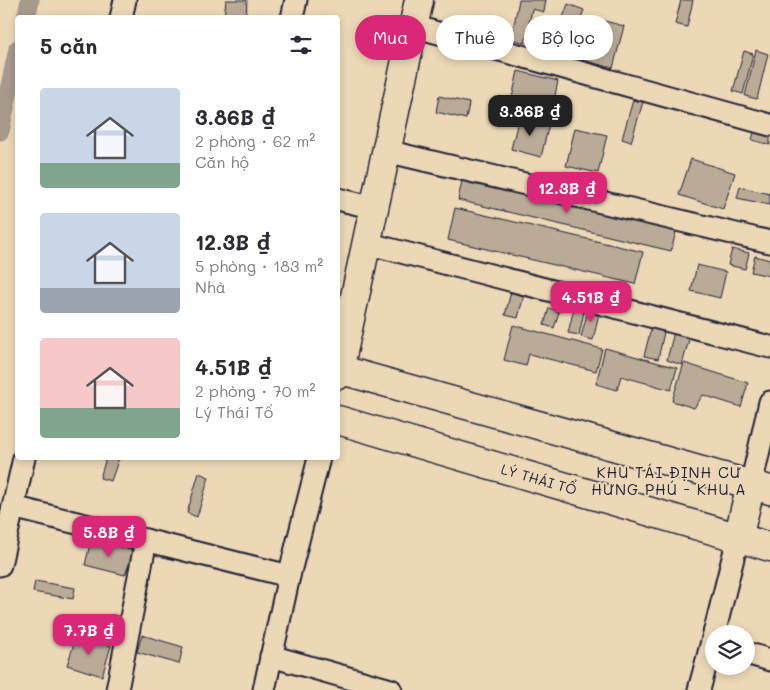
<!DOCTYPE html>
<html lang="vi">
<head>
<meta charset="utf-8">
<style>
	:root { --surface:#fff; --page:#f2f2f3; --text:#2b2b33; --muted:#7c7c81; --accent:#db2777 }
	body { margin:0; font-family:Mali,sans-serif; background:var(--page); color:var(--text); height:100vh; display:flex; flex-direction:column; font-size:19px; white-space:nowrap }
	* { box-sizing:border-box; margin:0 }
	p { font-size:16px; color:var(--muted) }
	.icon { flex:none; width:28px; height:28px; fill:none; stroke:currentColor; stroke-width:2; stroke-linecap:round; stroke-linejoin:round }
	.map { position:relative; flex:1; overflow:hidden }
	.side { position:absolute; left:15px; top:15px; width:325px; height:445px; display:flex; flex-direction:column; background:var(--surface); border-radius:5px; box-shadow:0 2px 8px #0003 }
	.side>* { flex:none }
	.hud { position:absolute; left:355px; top:15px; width:340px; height:45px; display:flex; gap:10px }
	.fabs { position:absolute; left:705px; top:625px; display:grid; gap:10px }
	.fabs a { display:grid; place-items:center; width:50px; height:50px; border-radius:50%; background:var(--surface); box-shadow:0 2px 8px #0003; font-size:25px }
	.price { position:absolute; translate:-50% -42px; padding:0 11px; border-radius:10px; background:var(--accent); color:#fff; font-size:16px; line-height:32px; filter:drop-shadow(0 1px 2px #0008) }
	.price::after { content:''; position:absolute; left:50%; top:30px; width:15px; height:11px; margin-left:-8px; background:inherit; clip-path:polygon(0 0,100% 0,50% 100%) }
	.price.current { background:#222; color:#fff }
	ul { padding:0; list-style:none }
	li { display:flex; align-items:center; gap:15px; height:125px; padding:0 25px }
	li span { display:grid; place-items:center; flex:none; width:140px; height:100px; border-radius:5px; color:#555 }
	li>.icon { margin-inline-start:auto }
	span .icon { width:60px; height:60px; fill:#fffc; stroke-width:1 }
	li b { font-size:21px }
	h2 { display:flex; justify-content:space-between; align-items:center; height:60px; padding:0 25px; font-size:21px }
	.pill { padding:0 18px; border-radius:22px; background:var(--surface); box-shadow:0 2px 8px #0003; font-size:18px; line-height:45px }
	.pill.current { background:var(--accent); color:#fff }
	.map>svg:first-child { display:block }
</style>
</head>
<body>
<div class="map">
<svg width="770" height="690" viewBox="0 0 770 690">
	<rect width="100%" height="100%" fill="#ecd8b6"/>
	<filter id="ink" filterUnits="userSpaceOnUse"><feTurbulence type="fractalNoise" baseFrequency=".02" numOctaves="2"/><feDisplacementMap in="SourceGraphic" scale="10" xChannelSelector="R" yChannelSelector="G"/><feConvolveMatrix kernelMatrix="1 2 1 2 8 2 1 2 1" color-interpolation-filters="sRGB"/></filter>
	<g filter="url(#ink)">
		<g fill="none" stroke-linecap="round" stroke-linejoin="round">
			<!-- canal -->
			<g stroke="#a7998c" stroke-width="19">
				<polyline points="26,18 30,0"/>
				<polyline points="0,131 18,49"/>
			</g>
		</g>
		<!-- building -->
		<g fill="#baab97" stroke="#22223b">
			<polygon points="226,0 247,0 246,18 224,18"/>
			<polygon points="519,0 546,0 544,12 532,9 525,43 511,39"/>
			<polygon points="681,0 693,0 687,27 675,24"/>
			<polygon points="568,4 584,10 568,50 553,44"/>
			<polygon points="593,18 624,26 613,68 582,60"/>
			<polygon points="756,50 768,54 757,99 745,96"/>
			<polygon points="744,51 753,54 743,94 733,91"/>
			<polygon points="518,71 558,81 550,120 509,111"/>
			<polygon points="439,96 469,103 466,119 436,112"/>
			<polygon points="633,100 643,102 631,142 622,139"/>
			<polygon points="519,117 549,124 541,157 511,149"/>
			<polygon points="756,124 770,128 770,145 752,140"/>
			<polygon points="575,128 607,135 598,173 566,166"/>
			<polygon points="691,159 735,173 723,209 679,195"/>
			<polygon points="463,176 677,228 671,251 458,200"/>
			<polygon points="740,187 770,194 770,205 737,198"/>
			<polygon points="455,208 643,252 635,284 448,240"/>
			<polygon points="732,249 749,253 745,269 728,265"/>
			<polygon points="755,256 770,260 770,276 751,272"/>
			<polygon points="697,265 726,272 720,298 691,291"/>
			<polygon points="513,284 526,287 518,318 505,315"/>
			<polygon points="575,304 585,307 579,335 568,333"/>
			<polygon points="589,306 600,309 593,340 581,337"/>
			<polygon points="549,308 559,312 554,328 544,325"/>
			<polygon points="513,325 602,349 596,371 529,354 526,366 504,360"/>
			<polygon points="652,325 665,328 658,359 644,356"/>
			<polygon points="674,332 690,336 682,365 667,360"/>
			<polygon points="605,348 677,368 671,390 621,376 617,390 596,384"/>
			<polygon points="684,363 748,383 741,407 703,395 694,408 672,401"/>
			<polygon points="106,458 119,458 111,481 100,478"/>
			<polygon points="199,473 209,477 197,517 187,513"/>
			<polygon points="91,540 134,551 125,575 85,565"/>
			<polygon points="35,581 75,588 73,599 33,592"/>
			<polygon points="77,635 111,646 102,676 67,665"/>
			<polygon points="142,635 183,647 179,664 137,652"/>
		</g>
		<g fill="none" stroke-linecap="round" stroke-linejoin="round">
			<defs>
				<g id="street">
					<polyline points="121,18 125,0"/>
					<polyline points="292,18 296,0"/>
					<polyline points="413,26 770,125"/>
					<polyline points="386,151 770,242"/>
					<polyline points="338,199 374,208"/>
					<polyline points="366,243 770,347"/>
					<polyline points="751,485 770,402"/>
					<polyline points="13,507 289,576"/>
					<polyline points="0,565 24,458"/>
					<polyline points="714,634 738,538"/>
					<polyline points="746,653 770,660"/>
					<polyline points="271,656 391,690"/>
					<polyline points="117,690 146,540"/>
					<polyline points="264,690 289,576 319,458"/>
					<polyline points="699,690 714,634"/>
				</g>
				<g id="secondary">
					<polyline points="338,369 770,490"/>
					<polyline points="338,375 419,0"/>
					<polyline points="338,420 770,547"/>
					<polyline points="738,538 751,485"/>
				</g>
			</defs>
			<!-- street casing -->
			<use href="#street" stroke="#22223b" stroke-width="25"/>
			<!-- secondary casing -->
			<use href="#secondary" stroke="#22223b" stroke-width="31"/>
			<!-- street -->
			<use href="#street" stroke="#ecd8b6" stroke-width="21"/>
			<!-- secondary -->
			<use href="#secondary" stroke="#ecd8b6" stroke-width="28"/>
		</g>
	</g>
	<g text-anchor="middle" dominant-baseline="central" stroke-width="4" stroke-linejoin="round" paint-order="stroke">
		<!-- street labels -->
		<g font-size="14" fill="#22223b" stroke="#ecd8b6">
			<text transform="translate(539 479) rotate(16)">LÝ THÁI TỔ</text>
		</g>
		<!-- neighbourhood labels -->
		<g font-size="15" letter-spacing="1" fill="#22223b" stroke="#ecd8b6">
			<text x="669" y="472">KHU TÁI ĐỊNH CƯ<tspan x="669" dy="17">HƯNG PHÚ - KHU A</tspan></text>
		</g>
	</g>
</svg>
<div class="fabs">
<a><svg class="icon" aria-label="layers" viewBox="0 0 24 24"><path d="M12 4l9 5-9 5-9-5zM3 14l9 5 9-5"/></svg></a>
</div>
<b class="price current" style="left:530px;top:137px">3.86B ₫</b>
<b class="price" style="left:567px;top:214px">12.3B ₫</b>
<b class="price" style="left:591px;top:323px">4.51B ₫</b>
<b class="price" style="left:109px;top:558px">5.8B ₫</b>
<b class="price" style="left:89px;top:656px">7.7B ₫</b>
<div class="hud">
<a class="pill current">Mua</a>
<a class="pill">Thuê</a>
<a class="pill">Bộ lọc</a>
</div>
<section class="side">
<h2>5 căn<svg class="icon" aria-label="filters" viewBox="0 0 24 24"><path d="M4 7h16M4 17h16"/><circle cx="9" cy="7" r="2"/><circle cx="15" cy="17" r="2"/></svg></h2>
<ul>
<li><span style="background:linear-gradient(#c9d6e8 75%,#7fa58c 0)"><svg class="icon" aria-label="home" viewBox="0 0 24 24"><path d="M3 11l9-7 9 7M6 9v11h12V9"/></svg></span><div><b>3.86B ₫</b><p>2 phòng · 62 m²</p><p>Căn hộ</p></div></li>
<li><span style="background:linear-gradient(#c9d6e8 75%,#9aa5b1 0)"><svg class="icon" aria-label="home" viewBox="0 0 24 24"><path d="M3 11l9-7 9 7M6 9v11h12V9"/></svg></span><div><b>12.3B ₫</b><p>5 phòng · 183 m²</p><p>Nhà</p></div></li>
<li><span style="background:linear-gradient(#f6c9c9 70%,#7fa58c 0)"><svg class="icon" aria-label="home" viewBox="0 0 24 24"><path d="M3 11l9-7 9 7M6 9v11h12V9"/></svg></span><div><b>4.51B ₫</b><p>2 phòng · 70 m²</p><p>Lý Thái Tổ</p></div></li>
</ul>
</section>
</div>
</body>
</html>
